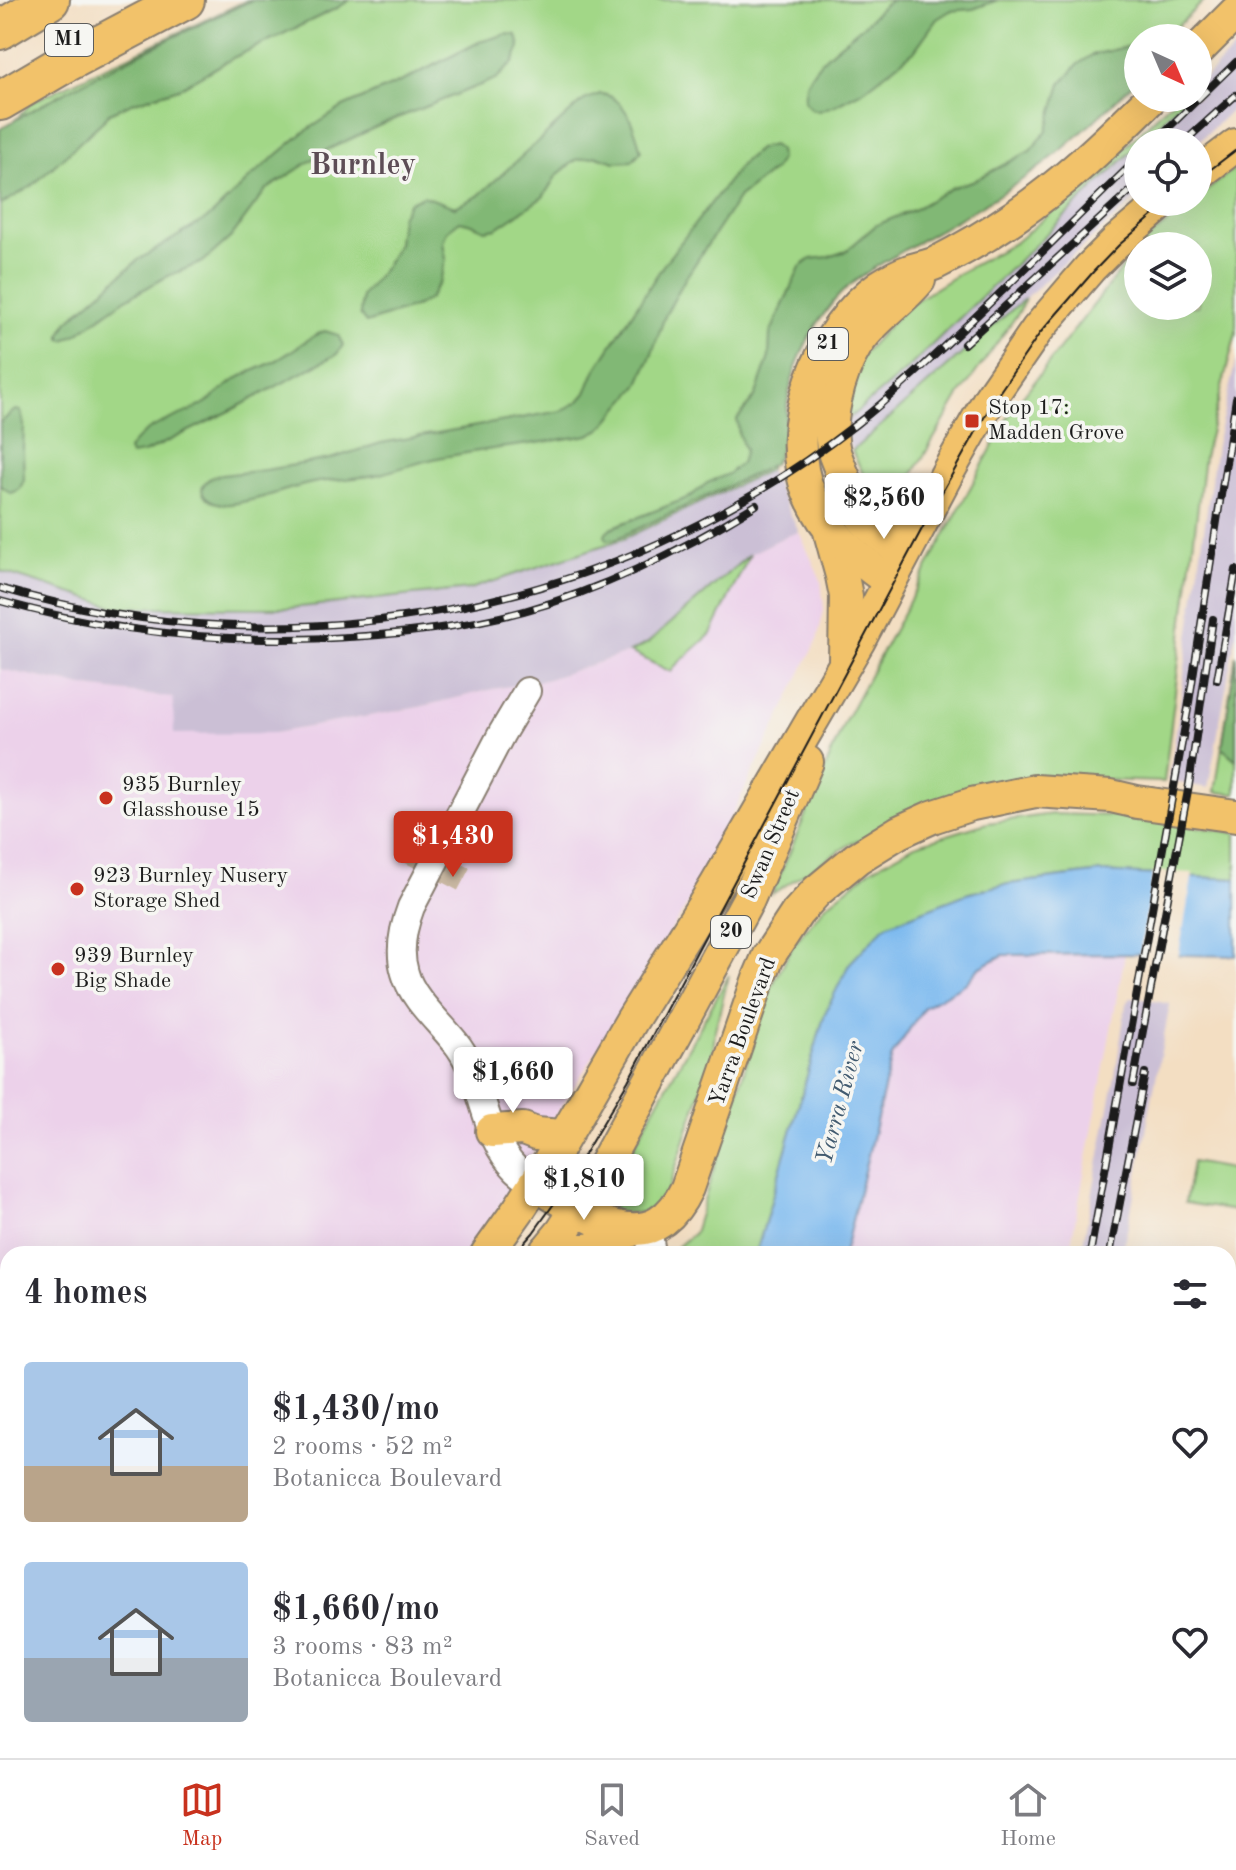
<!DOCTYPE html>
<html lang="en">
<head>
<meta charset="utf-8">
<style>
	:root { --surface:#fff; --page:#f2f2f3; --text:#2b2b33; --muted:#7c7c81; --line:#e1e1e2; --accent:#c8321e }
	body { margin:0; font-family:"Old Standard TT",serif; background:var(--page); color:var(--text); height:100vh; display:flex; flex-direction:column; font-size:30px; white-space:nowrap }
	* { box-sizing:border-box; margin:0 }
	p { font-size:26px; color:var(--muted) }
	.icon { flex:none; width:44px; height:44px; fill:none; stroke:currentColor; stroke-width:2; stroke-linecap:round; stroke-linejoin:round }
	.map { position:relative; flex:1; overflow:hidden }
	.details { position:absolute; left:0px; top:1246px; width:1236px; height:512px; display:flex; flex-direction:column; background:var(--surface); border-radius:24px 24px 0 0; box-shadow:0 8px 32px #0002 }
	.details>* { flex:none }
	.needle { width:52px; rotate:136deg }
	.tools { position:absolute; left:1124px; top:24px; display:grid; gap:16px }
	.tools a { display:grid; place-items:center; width:88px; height:88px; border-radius:50%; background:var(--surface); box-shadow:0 8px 32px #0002; font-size:40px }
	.price { position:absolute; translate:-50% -68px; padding:0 18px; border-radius:8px; background:#fff; color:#222; font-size:26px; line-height:52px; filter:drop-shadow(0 2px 4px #0008) }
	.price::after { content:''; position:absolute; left:50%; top:48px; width:24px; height:18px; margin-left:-12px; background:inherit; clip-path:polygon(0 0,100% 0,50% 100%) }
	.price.selected { background:var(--accent); color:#fff }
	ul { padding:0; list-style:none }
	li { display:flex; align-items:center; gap:24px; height:200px; padding:0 24px }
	li span { display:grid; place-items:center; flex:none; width:224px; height:160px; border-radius:8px; color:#555 }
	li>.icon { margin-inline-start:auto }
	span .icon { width:96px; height:96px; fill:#fffc; stroke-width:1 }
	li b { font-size:34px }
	h2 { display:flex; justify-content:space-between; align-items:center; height:96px; padding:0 24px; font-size:34px }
	.dock { display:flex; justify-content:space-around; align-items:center; height:112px; border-top:2px solid var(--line); background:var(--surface); font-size:22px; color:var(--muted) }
	.dock a { display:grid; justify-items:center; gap:4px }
	.dock .selected { color:var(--accent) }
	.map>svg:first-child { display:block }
</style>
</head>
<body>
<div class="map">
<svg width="1236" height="1758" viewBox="0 0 1236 1758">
	<rect width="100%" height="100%" fill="#f6f6f2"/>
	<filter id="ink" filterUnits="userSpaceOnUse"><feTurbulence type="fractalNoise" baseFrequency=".0125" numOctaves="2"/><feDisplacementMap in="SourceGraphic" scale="16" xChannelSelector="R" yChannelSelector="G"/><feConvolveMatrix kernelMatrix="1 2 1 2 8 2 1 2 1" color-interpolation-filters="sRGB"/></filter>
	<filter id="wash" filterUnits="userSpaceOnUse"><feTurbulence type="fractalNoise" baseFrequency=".006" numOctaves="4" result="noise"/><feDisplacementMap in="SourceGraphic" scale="32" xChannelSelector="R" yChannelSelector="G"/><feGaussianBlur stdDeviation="1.8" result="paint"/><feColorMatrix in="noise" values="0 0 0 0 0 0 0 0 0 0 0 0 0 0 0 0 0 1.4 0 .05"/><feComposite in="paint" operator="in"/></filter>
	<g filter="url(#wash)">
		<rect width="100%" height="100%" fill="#f3dec2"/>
		<!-- built -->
		<g fill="#ecd1ea">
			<polygon points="799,532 821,580 824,610 817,640 692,897 488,1225 465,1254 8,1254 8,1331 0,1325 0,669 88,687 174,698 174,733 274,733 419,707 493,689 545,680 630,652 648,643 750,554 784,537"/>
			<polygon points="1125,954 1069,1254 844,1254 892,1056 924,1007 966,983 979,968 1003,955"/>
		</g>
		<!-- industrial -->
		<g fill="#cbbfd5">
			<polygon points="1236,47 1236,106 1198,142 1141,142 1185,98 1198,98 1198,85"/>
			<polygon points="1138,145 1138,197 950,366 852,451 841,425 903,373"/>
			<polygon points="1236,360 1236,633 1208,788 1169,781 1216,445"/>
			<polygon points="769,470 799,532 784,537 750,554 648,643 630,652 545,680 493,689 419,707 274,733 174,734 173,698 88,687 0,669 0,571 115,607 291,608 470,589 623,539"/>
			<polygon points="1132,997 1170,1004 1129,1221 1122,1254 1081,1254 1115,1076 1126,1004"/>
		</g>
		<!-- green -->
		<g fill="#a2d787" stroke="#5f7a52" stroke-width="2">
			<polygon points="247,0 1205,0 1165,38 1138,38 1138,64 1023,168 847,276 805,326 774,393 769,470 623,539 470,589 291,608 115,607 0,571 0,136 32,102"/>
			<polygon points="1175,98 1185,98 1141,142 1138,142 1138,145 903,373 841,425 856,361 907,306 966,269 1016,242 1108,164"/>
			<polygon points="1236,167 1236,333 1204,457 1164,782 1034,778 852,843 772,894 845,721 1012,410 1138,248 1138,306 1198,306 1198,246 1139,246 1193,202 1198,202 1198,198"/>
			<polygon points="1025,298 1019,312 957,399 895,505 871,490 852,451"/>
			<polygon points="750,554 711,634 674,667 671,672 630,652 648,643"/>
			<polygon points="1236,655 1236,794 1215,792"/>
			<polygon points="1053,814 1123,816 1236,833 1236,879 1100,872 1001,885 966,894 825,1013 756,1254 672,1254 676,1248 694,1233 768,994 793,945 824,907 870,870 915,845 987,823"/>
			<path d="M729,975L715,1030L713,1054L667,1194C651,1214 640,1215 615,1211L608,1192Z"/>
			<polygon points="1192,1162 1236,1170 1236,1211 1185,1203"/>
		</g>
		<!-- forest -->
		<g fill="#81b874" stroke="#4e6a48" stroke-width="2">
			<path d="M252,0H350L337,8L235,57L179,88L132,103L109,113L104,120L32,186L0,205V129C81,80 167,40 252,0Z"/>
			<path d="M892,0H998L973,9L950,11L937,19L914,51L864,90L835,105L819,111L811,109L804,101C805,95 805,88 807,82C818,58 845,41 864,25C875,15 878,8 892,0Z"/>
			<polygon points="507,34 517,35 520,47 513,63 496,79 387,122 329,149 266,190 231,237 203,262 168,276 126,299 77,334 65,340 61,339 61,334 68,321 138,260 211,216 253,175 303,133 343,107 407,79 479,42"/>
			<path d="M1138,44V79C1101,114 1065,151 1023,179C985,206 943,227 903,251C879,265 852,279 834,301C811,329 794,362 788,399C785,420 786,445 773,464L760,471L616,539L607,540L605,536L606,532L611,528L690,497L707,483L728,474L741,463L745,450L739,435L737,419L755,397L769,357L770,334L800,267L811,259L828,257L846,251L876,225L913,210L953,187L975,180L1030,151L1047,131L1061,84L1077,65L1092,55Z"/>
			<path d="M600,94C603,94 611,96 613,98C628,107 637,135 641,151L632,161L615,162L597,156L576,160L557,175L543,197L497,228L485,230L472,224L460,221L447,231L443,242L446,259L440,281L429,299L417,306L366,323L360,315L362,296L385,267L398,244L401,216L410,202L423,196L455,207L478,196L584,100Z"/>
			<path d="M772,145L779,150L780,159L774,170L739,197L685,279L665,316L651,356L638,386L601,429L589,435C539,444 488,448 438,458C419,462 399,469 380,474C359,479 335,479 313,483C286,488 259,501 230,504C210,506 188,490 214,476L265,470L330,459L381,443L561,411L579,401L586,393L595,371L664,264L743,162L758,149Z"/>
			<path d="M325,331L338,335L343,345L337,354L230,411L144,453L130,455L128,450C143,424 177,419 202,405C215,398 225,386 237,379C250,371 264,367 277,360C294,351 307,337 325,331Z"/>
			<polygon points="15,410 21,411 24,425 23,451 24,480 19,490 11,493 0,485 0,423"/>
			<polygon points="1236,655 1236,760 1222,748"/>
		</g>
		<!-- water -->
		<g fill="#7cb9ef" stroke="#4c6a86" stroke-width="2">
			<polygon points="1101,872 1236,879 1236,956 1125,954 1003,955 979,968 966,983 924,1007 892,1056 844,1254 756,1254 825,1013 849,964 886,925 966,894 1001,885"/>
			<polygon points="0,1389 8,1396 8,1513 0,1508"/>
		</g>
		<!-- pier -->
		<polygon fill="#f3dec2" points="1153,871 1193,873 1178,959 1139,958"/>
	</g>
	<g filter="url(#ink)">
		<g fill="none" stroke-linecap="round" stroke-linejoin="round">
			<!-- minor-tunnel -->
			<polyline stroke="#c8b7a1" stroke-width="26" stroke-dasharray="26 13" stroke-linecap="butt" points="409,850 464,879"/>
			<defs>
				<g id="minor">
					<path d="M527,691L502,733L411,907C403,928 398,951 405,973C412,1000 443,1025 459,1047C485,1084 483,1137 516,1169C522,1175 529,1179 535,1184"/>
					<polyline points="648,1227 652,1254"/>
					<polyline points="0,1325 8,1330"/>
					<polyline points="362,1750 383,1758"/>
					<polyline points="1047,1750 1053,1758"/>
					<polyline points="188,1758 198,1750"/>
					<polyline points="865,1758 873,1750"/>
				</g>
				<g id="major">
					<polyline points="1198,50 1236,12"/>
					<polyline points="1198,174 1236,145"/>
					<path d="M853,498C877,505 898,520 923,518"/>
					<polyline points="830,532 842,576 846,596 845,660"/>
					<path d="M904,554C890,542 874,532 862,517C857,509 853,498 849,489C844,478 839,466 835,455C825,424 839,374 855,347C872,320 899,304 919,280"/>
					<path d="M890,580L886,579C854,556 826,532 810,495C779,427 822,327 880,286C888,281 898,275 907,272C916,268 927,267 936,263C962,250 989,234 1014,217C1064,183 1108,141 1151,98"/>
					<polyline points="492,1131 523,1129 536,1134 563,1136"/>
					<path d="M535,1184C587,1215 650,1266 687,1188L759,978L768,957L797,913L817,891L857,858L899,832L932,817L972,804L1035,791L1111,796L1137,802L1236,816"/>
					<polyline points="547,1250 590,1250 631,1230"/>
					<polyline points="487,1254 519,1209 555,1153 632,1020 715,887 858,642 949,470 990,398 1037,330 1090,268 1116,242 1163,202"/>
					<polyline points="544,1254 562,1232 599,1175 748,900 807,762"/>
					<polyline points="0,1669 8,1664"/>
				</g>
				<g id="highway">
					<polyline points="0,30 50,0"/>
					<polyline points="0,101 60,66 185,0"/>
				</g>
			</defs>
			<!-- minor casing -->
			<use href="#minor" stroke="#887d6f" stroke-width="30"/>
			<!-- major casing -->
			<use href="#major" stroke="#887d6f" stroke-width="36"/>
			<!-- highway casing -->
			<use href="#highway" stroke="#887d6f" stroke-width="42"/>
			<!-- minor -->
			<use href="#minor" stroke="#fff" stroke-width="26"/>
			<!-- major -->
			<use href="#major" stroke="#f2c26a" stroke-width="32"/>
			<!-- highway -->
			<use href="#highway" stroke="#f2c26a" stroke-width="38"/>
			<!-- tram -->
			<g stroke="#1c1c1c" stroke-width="2">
				<polyline points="1198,179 1236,150"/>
				<polyline points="514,1254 533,1233 558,1198 628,1081 932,510 994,400 1040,333 1094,271 1119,245 1169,202"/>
				<polyline points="0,1660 8,1656"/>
			</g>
			<defs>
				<g id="rail">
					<polyline points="1154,142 1236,62"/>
					<polyline points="1184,142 1236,95"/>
					<polyline points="964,344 1138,184"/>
					<path d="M0,588C294,674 613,614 855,425C889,399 920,369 952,339C1015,280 1076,218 1138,158"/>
					<path d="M0,601C110,632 217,643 331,638C396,635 461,628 524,611C607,588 683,550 756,505"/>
					<polyline points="1217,680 1236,570"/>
					<polyline points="1133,1084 1189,785 1213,619"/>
					<polyline points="1090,1254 1188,709 1236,398"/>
					<polyline points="1110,1254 1145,1073"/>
					<polyline points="1015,1758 1016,1750"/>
					<polyline points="1027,1758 1028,1750"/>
					<polyline points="1040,1758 1040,1750"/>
				</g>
			</defs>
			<!-- rail casing -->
			<use href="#rail" stroke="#1c1c1c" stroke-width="8"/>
			<!-- rail -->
			<use href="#rail" stroke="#f6f6f2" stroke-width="5" stroke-dasharray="15" stroke-linecap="butt"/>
		</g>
	</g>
	<!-- markers -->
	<g fill="#c8321e" stroke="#f6f6f2" stroke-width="3">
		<rect x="964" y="413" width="16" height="16" rx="4"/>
		<circle cx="106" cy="798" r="8"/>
		<circle cx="77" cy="889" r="8"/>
		<circle cx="58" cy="969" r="8"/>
	</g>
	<g text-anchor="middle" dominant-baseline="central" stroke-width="7" stroke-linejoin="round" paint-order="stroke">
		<!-- shield labels -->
		<g fill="#f6f6f2" stroke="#5d5d5c" stroke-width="2">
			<rect x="45" y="24" width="48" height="32" rx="6"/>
			<rect x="808" y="328" width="40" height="32" rx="6"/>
			<rect x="711" y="916" width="40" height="32" rx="6"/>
		</g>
		<g font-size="20" font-weight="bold" fill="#1c1c1c">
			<text x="69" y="40">M1</text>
			<text x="828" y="344">21</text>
			<text x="731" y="932">20</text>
		</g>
		<!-- poi labels -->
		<g font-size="22" fill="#1c1c1c" stroke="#f6f6f2" text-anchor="start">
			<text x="988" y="408">Stop 17:<tspan x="988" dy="25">Madden Grove</tspan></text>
			<text x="122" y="785">935 Burnley<tspan x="122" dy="25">Glasshouse 15</tspan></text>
			<text x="93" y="876">923 Burnley Nusery<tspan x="93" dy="25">Storage Shed</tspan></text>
			<text x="74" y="956">939 Burnley<tspan x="74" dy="25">Big Shade</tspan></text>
		</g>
		<!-- street labels -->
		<g font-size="22" fill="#1c1c1c" stroke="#f6f6f2">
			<text transform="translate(771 844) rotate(-67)">Swan Street</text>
			<text transform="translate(743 1032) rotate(-70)">Yarra Boulevard</text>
		</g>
		<!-- water labels -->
		<g font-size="24" font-style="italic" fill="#425b70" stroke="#f6f6f2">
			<text transform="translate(841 1103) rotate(-75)">Yarra River</text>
		</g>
		<!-- district labels -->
		<g font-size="30" font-weight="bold" fill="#5d4d56" stroke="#f6f6f2">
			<text x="363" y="166">Burnley</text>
		</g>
	</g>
</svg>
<div class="tools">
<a><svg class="needle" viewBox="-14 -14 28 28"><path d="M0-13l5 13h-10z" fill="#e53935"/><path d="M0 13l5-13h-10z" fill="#7c7c81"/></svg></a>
<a><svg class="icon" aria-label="locate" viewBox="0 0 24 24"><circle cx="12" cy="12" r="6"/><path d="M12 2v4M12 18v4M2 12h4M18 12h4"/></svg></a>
<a><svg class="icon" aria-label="layers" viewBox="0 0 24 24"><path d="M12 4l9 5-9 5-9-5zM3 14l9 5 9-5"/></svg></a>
</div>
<b class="price" style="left:884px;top:541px">$2,560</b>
<b class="price selected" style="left:453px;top:879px">$1,430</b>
<b class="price" style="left:513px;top:1115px">$1,660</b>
<b class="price" style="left:584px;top:1222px">$1,810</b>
<section class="details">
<h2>4 homes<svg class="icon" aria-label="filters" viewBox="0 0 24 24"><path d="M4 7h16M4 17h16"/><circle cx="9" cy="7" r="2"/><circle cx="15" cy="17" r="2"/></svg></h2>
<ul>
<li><span style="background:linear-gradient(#a9c7e8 65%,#b9a48a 0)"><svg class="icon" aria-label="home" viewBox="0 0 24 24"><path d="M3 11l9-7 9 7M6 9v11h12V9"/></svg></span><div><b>$1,430/mo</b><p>2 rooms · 52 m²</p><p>Botanicca Boulevard</p></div><svg class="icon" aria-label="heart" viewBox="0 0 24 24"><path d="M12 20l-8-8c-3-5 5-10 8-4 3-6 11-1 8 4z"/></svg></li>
<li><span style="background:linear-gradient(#a9c7e8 60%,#9aa5b1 0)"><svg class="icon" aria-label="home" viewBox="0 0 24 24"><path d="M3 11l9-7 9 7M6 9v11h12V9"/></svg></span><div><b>$1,660/mo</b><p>3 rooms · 83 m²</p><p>Botanicca Boulevard</p></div><svg class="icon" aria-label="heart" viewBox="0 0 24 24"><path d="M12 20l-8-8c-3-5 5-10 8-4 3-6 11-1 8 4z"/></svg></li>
</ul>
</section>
</div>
<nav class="dock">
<a class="selected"><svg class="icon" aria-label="map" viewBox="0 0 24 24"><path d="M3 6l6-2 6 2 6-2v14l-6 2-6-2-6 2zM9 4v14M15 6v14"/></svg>Map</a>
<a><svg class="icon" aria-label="saved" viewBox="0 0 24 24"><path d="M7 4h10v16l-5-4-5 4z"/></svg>Saved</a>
<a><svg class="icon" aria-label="home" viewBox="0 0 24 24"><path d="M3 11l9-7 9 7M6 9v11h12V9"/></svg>Home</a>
</nav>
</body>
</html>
